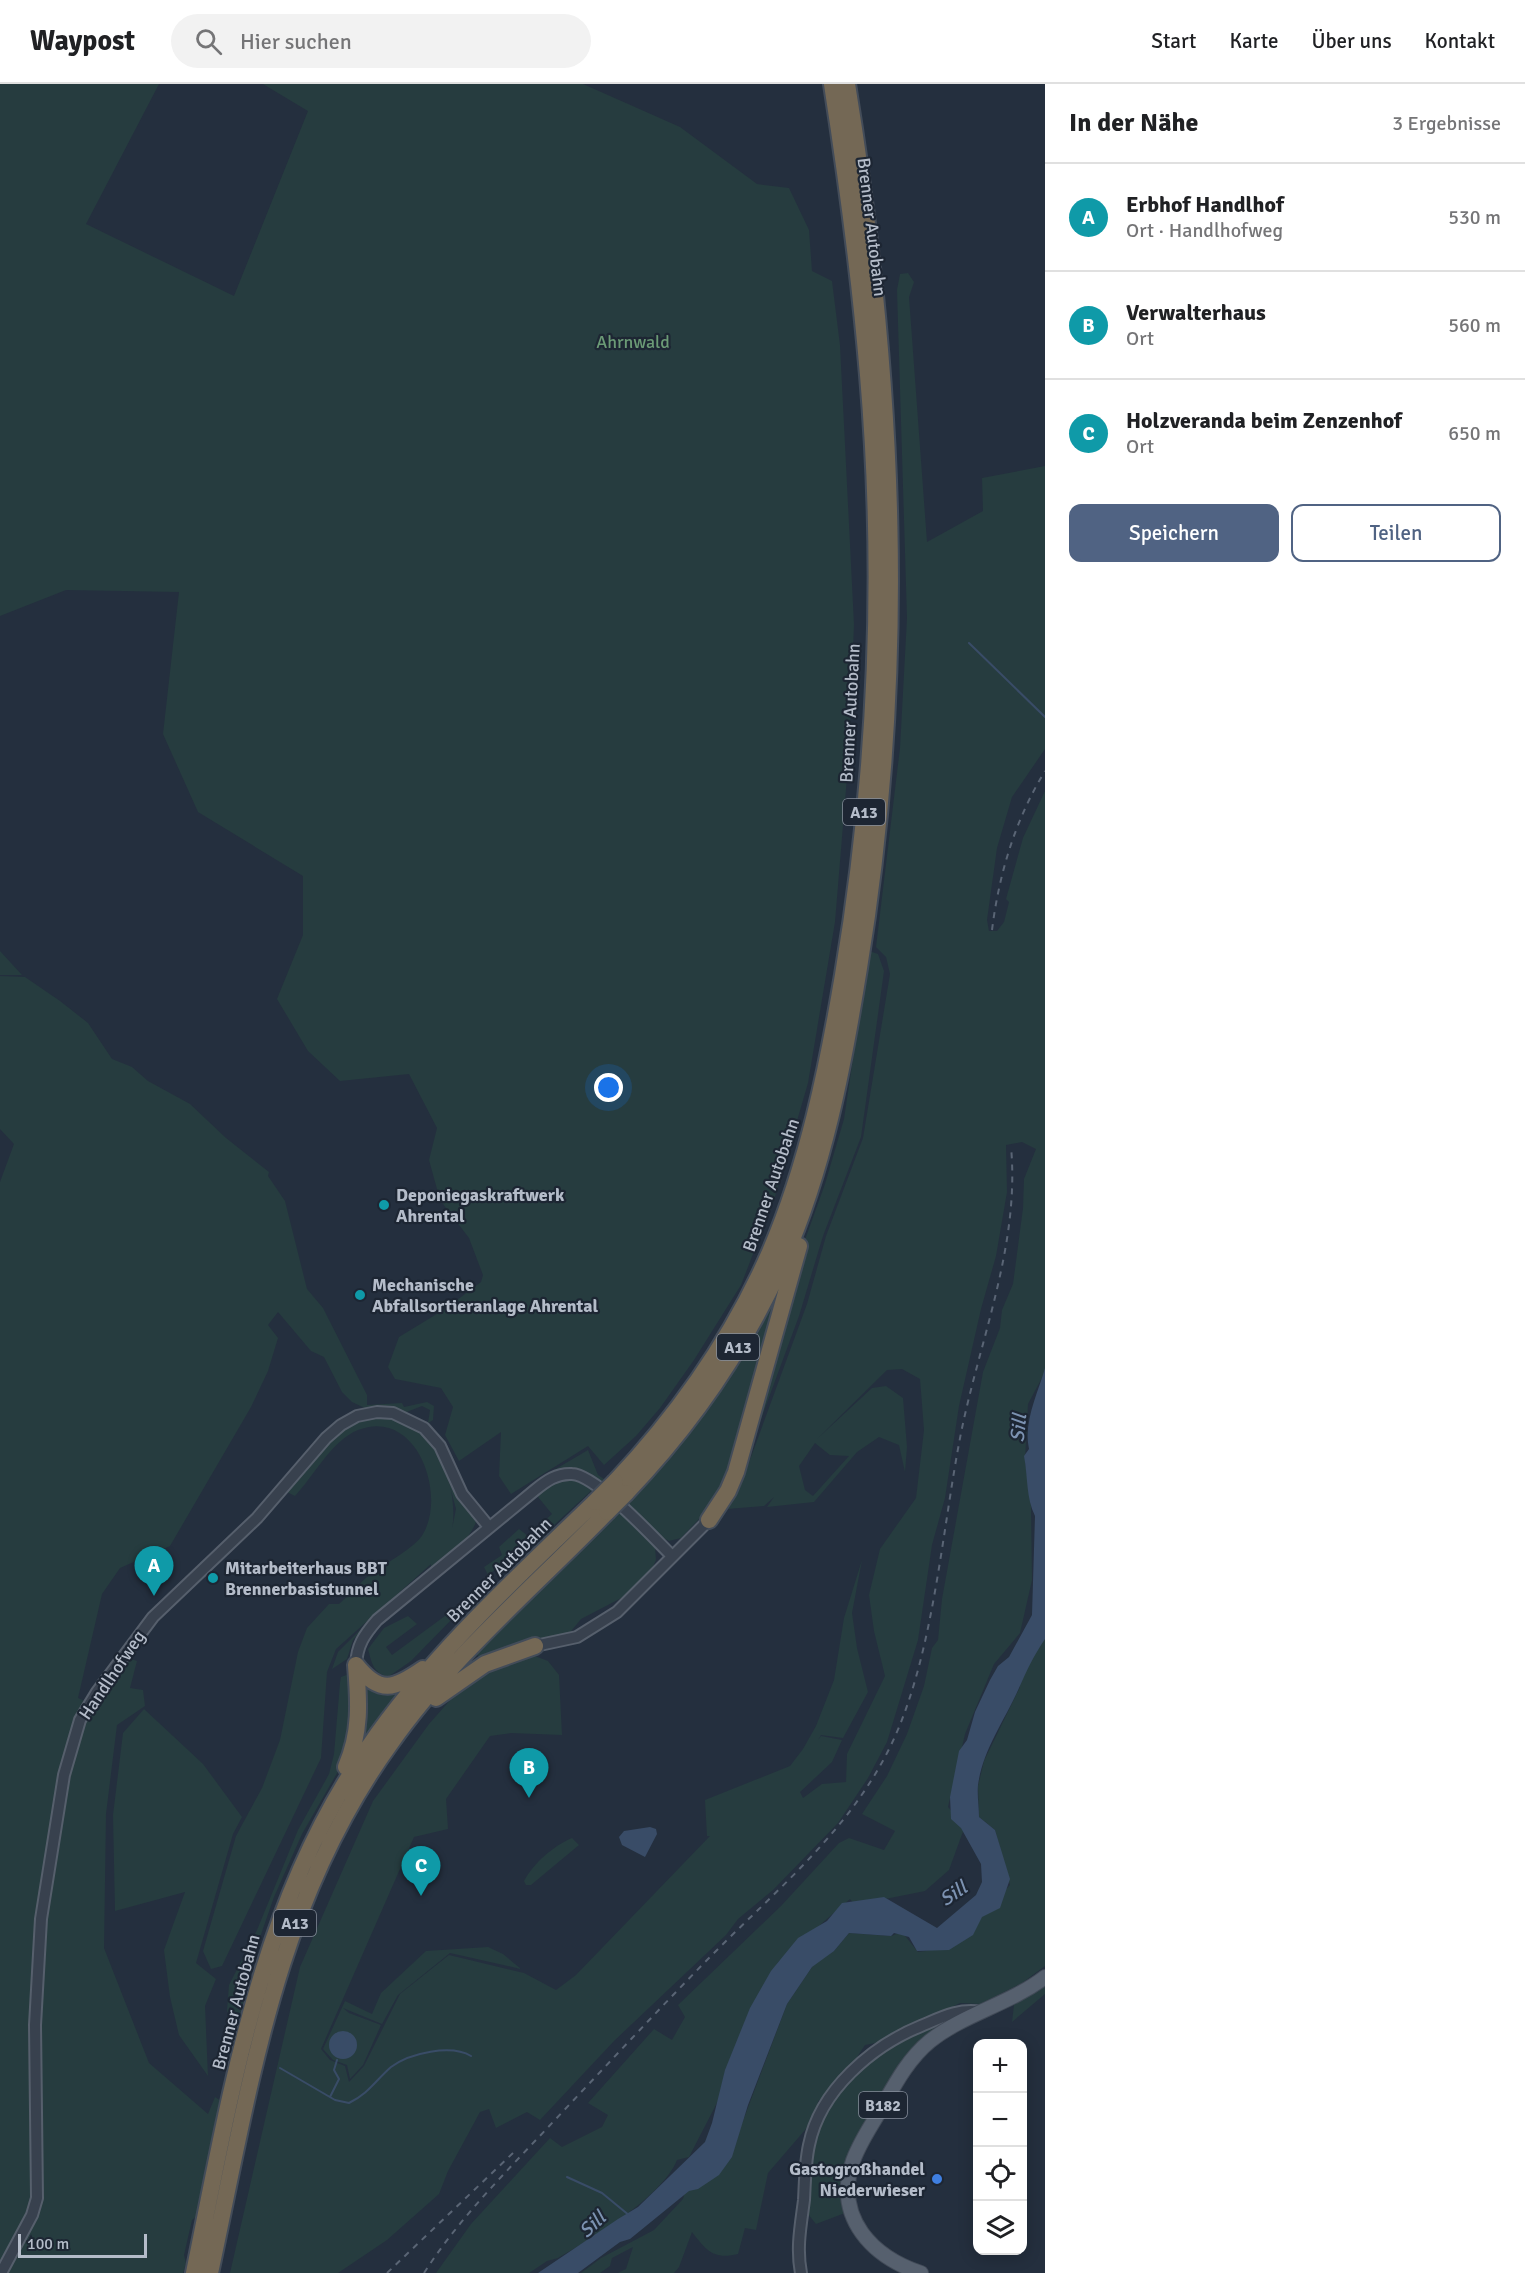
<!DOCTYPE html>
<html lang="de">
<meta charset="utf-8">
<style>
:root{--surface:#fff;--page:#f2f2f2;--text:#202124;--muted:#757577;--line:#e0e0e0;--accent:#506383}
body{margin:0;font-family:Signika,sans-serif;background:var(--page);color:var(--text)}
.controls{position:absolute;right:18px;bottom:18px;display:grid;overflow:hidden;border-radius:12px;box-shadow:0 3px 15px #0003}
.controls button{width:54px;height:54px;display:grid;place-items:center;padding:0;border:0;border-bottom:2px solid var(--line);background:var(--surface);color:var(--text);font:30px sans-serif}
.scale{position:absolute;left:18px;bottom:15px;width:129px;box-sizing:border-box;padding-left:6px;border:3px solid #b4bcc9;border-top:0;font-size:16px;line-height:21px;white-space:nowrap;color:#b4bcc9;-webkit-text-stroke:4px #1d2633;paint-order:stroke}
.you{position:absolute;left:609px;top:1004px;width:21px;height:21px;margin:-15px;border:4px solid #fff;border-radius:50%;background:#1a73e8;box-shadow:0 0 0 9px #1a73e833}
.badge{display:grid;place-items:center;width:39px;height:39px;border-radius:50%;background:var(--accent);color:#fff;font-size:20px;font-weight:700}
.pin{position:absolute;translate:-50% -50px;filter:drop-shadow(0 2px 3px #0008)}
.pin::after{content:'';position:absolute;top:32px;width:21px;height:18px;background:inherit;clip-path:polygon(0 0,100% 0,50% 100%)}
.list{margin:0;padding:0;list-style:none}
h2{display:flex;justify-content:space-between;align-items:center;height:78px;margin:0;padding:0 24px;font-size:26px}
h2 small{font-size:20px;font-weight:400;color:var(--muted)}
.list li{display:grid;grid-template-columns:39px 1fr auto;gap:18px;align-items:center;box-sizing:border-box;height:108px;padding:0 24px;border-top:2px solid var(--line)}
.list b{display:block;font-size:22px;white-space:nowrap}
.list p{margin:0;font-size:20px;white-space:nowrap;color:var(--muted)}
.list em{font-size:20px;font-style:normal;color:var(--muted)}
.actions{display:flex;gap:12px;padding:18px 24px}
.actions a{flex:1;padding:14px 0;border:2px solid var(--accent);border-radius:12px;text-align:center;font-size:21px;color:var(--accent)}
.actions .main{background:var(--accent);color:#fff}
.icon{flex:none;width:33px;height:33px;fill:none;stroke:currentColor;stroke-width:2;stroke-linecap:round;stroke-linejoin:round}
.map{position:relative;flex:none;width:1045px;height:2189px;overflow:hidden}
header{display:flex;align-items:center;gap:36px;box-sizing:border-box;height:84px;padding:0 30px;background:var(--surface);border-bottom:2px solid var(--line)}
header strong{font-size:28px}
nav{display:flex;gap:33px;margin-inline-start:auto;font-size:21px}
.search{width:420px;height:54px;background:var(--page);display:flex;align-items:center;gap:15px;box-sizing:border-box;padding:0 21px;border-radius:33px;color:var(--muted);font-size:22px}
main{display:flex}
aside{flex:1;background:var(--surface)}
.map>svg:first-child{display:block}
.green{fill:#263c3f;fill-rule:evenodd}
.water{fill:#394c67}
.lines{fill:none;stroke-linecap:round;stroke-linejoin:round}
.stream{stroke:#394c67;stroke-width:2}
.minor-casing{stroke:#565f6c;stroke-width:14}
.major-casing{stroke:#414a57;stroke-width:16}
.highway-casing{stroke:#434c59;stroke-width:20}
.minor{stroke:#38414e;stroke-width:10}
.major{stroke:#56606e;stroke-width:14}
.highway{stroke:#746855;stroke-width:16}
.rail{stroke:#5a6575;stroke-width:2;stroke-dasharray:6 6;stroke-linecap:butt}
.highway-bridge-casing{stroke:#434c59;stroke-width:20;stroke-linecap:butt}
.highway-bridge{stroke:#746855;stroke-width:16}
.culture-dot{fill:#0f9aa8;stroke:#1d2633;stroke-width:2}
.shop-dot{fill:#3f7fe0;stroke:#1d2633;stroke-width:2}
.labels{text-anchor:middle;stroke-width:4.5;stroke-linejoin:round;paint-order:stroke}
.shield{fill:#1d2633;stroke:#878f9c;stroke-width:1.5}
.shield-label{font-size:16px;font-weight:bold;fill:#b4bcc9}
.street-label{font-size:18px;fill:#b4bcc9;stroke:#1d2633}
.park-label{font-size:18px;fill:#6b9a76;stroke:#1d2633}
.poi-label{font-size:18px;font-weight:bold;fill:#b4bcc9;stroke:#1d2633;text-anchor:start}
.water-label{font-size:20px;font-style:italic;fill:#7c92b1;stroke:#1d2633}
</style>
<header>
<strong>Waypost</strong>
<div class="search"><svg class="icon" aria-label="search" viewBox="0 0 24 24"><circle cx="10" cy="10" r="6"/><path d="M15 15l6 6"/></svg>Hier suchen</div>
<nav><a>Start</a><a>Karte</a><a>Über uns</a><a>Kontakt</a></nav>
</header>
<main>
<div class="map">
<svg width="1045" height="2189" viewBox="0 0 1045 2189">
<rect width="100%" height="100%" fill="#242f3e"/>
<!-- green -->
<path class="green" d="M0,0h159l-73,140 148,72 74,-185 -45,-27h320l97,43 77,57 32,4 20,42 3,41 20,10 8,64 14,279 -5,129 -14,169 -27,161 -34,117 -33,85 -47,75 -34,48 -24,28 -32,29 -16,-19 -77,48 -12,-18 2,-44 -42,29 -14,-26 8,-28 -12,-19 -46,-9 -7,-12 11,-30 46,-28 36,-27 2,-7 -14,-37 -29,-38 -11,-40 8,-32 -28,-54 -69,7 -32,-30 -31,-52 26,-64v-59l-105,-64 -35,-78 16,-142 -113,-2 -66,26z
M908,189l6,9 -5,15 18,245 56,-31 -1,-33 63,-12v283l-33,48 -15,51 -10,72 2,11h8l7,-9 5,-20 -3,-3 17,-61 22,-47v581l-17,32 -3,56 6,46 1,74 -12,53 -26,31 -29,70 -17,73 17,19 -16,44 -24,21 -70,14 -5,-6 -29,25 -24,29 -18,8 -27,48 -22,50 -10,38 -31,60 -12,3c-15,37 -84,78 -119,98l-11,3 -18,12h-93l35,-49 79,-86 12,9 40,-20 6,-12 -20,-12 66,-74 18,11 13,-23 -7,-12 103,-99 58,-63 10,-5 35,12 11,-19 -33,-17 25,-38 20,-42 17,-48 8,-38 6,-8 4,-41 41,-227 17,-44 2,-18 11,-26 10,-76 1,-29 12,-30 -14,-7 -16,3 1,47 -11,64 -15,53 -22,97 -14,92 -13,47 -14,95 -31,102 -19,36 -30,45 -65,67 -35,29 -12,16 -112,106 -74,79 -13,-8 -31,16 -7,-19 -9,3 -32,59 -9,23 -52,46 -49,33h-108l70,-306 73,-166 56,-77 47,-53 51,-18 21,8 11,14 3,60 -51,-2 -21,3 -44,63 2,30 -34,8 -93,212 9,11 15,6 4,16 15,-16 36,-72 49,-39 75,18 32,17 20,-15 134,-139h-3l-2,-36 85,-34 13,-17 13,-23 18,-46 10,-62 18,-58 -10,53 5,35 11,44 -25,46 -22,-3 -3,5 3,-4 21,4 -10,22 -32,30 3,6 19,-14 24,-2 1,-28 38,-78 -11,-45 -5,-36 11,-46 36,-51 8,-68 -4,-51 -18,-10 -15,1 -70,69 55,-51 14,-2 17,12 4,49 -2,25 -6,-27 -20,-8 -22,15 -43,50 -47,5 7,-10 -10,9 -37,3 17,-33 63,-172 19,-68 37,-98 27,-164 -4,-17 -10,-10 24,-199 7,-130 -10,-328 3,-16zM815,1359l15,12 19,1 -36,40 -8,-6 -6,-24z
M0,867l22,24h-22z
M869,867l9,3 6,17 -23,166 -38,99 -24,80 -66,179 -27,22 -7,2 -18,19 -12,3 -9,-5 -35,-31 177,-257 23,-64 19,-65z
M0,892l25,1 35,24 28,22 24,36 20,8 16,14 42,23 36,34 43,34 -1,4 17,25 22,88 16,19 44,87v10l35,-2 2,4 23,-5 7,4 -1,14 -5,3 2,-13 -8,-4 -18,7 -37,-4 -15,-7 -10,-10 -18,-35 -13,-6 -33,-39 -10,13 10,13 -10,33 -17,36 -81,139 -50,22 -18,26 -24,104 13,6 24,-22 13,-24 9,3 -7,27 13,2 2,16 -28,19 -11,89 -2,134 45,115 59,51 7,-17 6,4 -25,116 -4,3 -8,35 2,8 -3,10h-183v-1091l14,-38 -14,-15z
M369,1333c12,1 25,1 37,6 37,18 54,74 45,111l5,-25 -11,-42 31,55c-8,21 -28,33 -45,47v-5l-95,85 -9,23 -6,86 -99,208 -11,3 -8,-18 33,-115 26,-48 18,-48 18,-88 9,-24 22,-24h10c11,-10 21,-22 33,-31 14,-10 44,-26 51,-39 24,-41 -7,-127 -65,-104 -27,11 -44,46 -63,66l-10,-5c26,-28 47,-60 84,-74z
M588,1366l10,25 6,4 -51,47 -65,49 -4,-8 18,-12 -3,-8 20,-18 9,7 24,-22 -14,-17 5,-9 -6,-8z
M620,1428l35,35 1,13 -5,11 -22,23 -48,25 -13,16 -86,26 -7,-9z
M449,1529l4,5 -42,43 -23,16c-15,-5 -16,-13 -20,-28l16,-21 24,-12 9,8 -31,23 6,8z
M370,1536l-17,20 -6,19 -15,10 6,-17z
M1045,1552v330l-23,17 -42,21 -20,-1 -80,39 -15,3 -31,47 -16,9 -1,15 -49,57 -12,57 -11,-2 -7,26c-25,6 -32,-4 -46,-22l-13,35 -5,6h-56l8,-4 7,-22 -21,11 -2,8 -10,7h-19l20,-15 53,-28 29,-31 5,-17 47,-40 52,-138 25,-37 17,-18 5,2 15,-18 42,3 11,-4 16,20c41,-3 66,-39 92,-67l-15,-55 -16,-13 -1,-31 6,-25 36,-74 -3,-13z
M349,1590l7,31 -12,56 -42,73 -28,63 -16,46 -21,84 -10,-16 2,-26 28,-55 41,-100 31,-56 5,-20 6,-71 1,-6z
M360,1592l46,9 -52,72z
M144,1625l59,55 39,53 -9,17 -37,129 20,16 -11,27 3,70 -29,-41 -9,-38 -6,-47 21,-58 -70,19 -2,-96 10,-82z
M572,1754l7,7 -48,40h-5l-2,-4c10,-18 29,-35 48,-43z
M488,1863l15,7 18,15 -71,-16 -52,42 -16,29 -39,-16 6,5 32,12 -18,40 -13,14 -3,-14 -14,-5 -10,-11 22,-48 27,13 9,-21 45,-42z
M1045,1898v12l-33,28 2,-17z
M962,1929l-29,19 -85,124c-5,20 -7,37 -3,57l-29,11 -12,-15 6,-61 18,-42 36,-45 36,-23z"/>
<!-- water -->
<path class="water" d="M1045,1284v271c-11,16 -18,31 -26,49 -14,32 -36,61 -41,97 -1,10 1,22 1,32l16,13 15,49 -10,29 -18,9 -9,18 -24,15 -32,1 -8,-14 -15,-4 -3,3 -42,-3 -15,18 -22,16 -25,37 -39,101 -16,52 -13,18 -21,14 -9,2 -59,48 -10,3 -42,31h-40l80,-54 20,-12 67,-65 7,-19 13,-53 25,-62 21,-37 27,-33 29,-17 15,-18 42,-6 53,31 39,-33 6,-13 -1,-18 -20,-36 -10,-9 -1,-22 9,-46 8,-11 8,-28 15,-32 8,-14 11,-9 23,-42 3,-99c-9,-18 -7,-39 -11,-60l5,-7c-6,-27 9,-56 16,-81z
M650,1743l6,2 1,5 -12,23 -23,-12 -3,-8 5,-6z
M329 1961a14 14 0 1 1 28 0a14 14 0 1 1-28 0Z"/>
<g class="lines">
<!-- stream -->
<path class="stream" d="M969,559l76,74
M280,1984l55,32 14,3c20,-10 26,-22 42,-36 19,-14 60,-23 80,-11
M330,2013l9,-18 -5,-9 3,-10
M567,2093l35,16 28,23"/>
<defs>
<path id="minor" d="M535,1562l42,-9 40,-25 92,-92
M356,1581c1,-20 8,-30 21,-45l158,-130c11,-9 22,-17 37,-16 24,1 81,63 100,82
M1,2189l31,-58 5,-17 -2,-173 6,-106 23,-144 16,-55 17,-28 56,-75 104,-99 69,-80 15,-13 16,-9 20,-4 16,1 31,15 16,18 22,48 27,33
M801,2189c-5,-25 0,-49 3,-73 1,-18 1,-37 5,-55 11,-55 63,-99 112,-119 21,-9 38,-18 61,-14"/>
<path id="major" d="M921,2189c-48,-16 -86,-54 -69,-109 6,-20 20,-39 30,-57 13,-23 26,-48 48,-66 34,-27 80,-37 115,-64"/>
<path id="highway" d="M615,1398c64,-68 118,-145 155,-230 38,-89 57,-182 73,-277 33,-196 42,-401 25,-600 -8,-97 -21,-194 -36,-291
M626,1409c65,-68 119,-146 157,-232 41,-93 60,-193 76,-293 49,-297 36,-588 -12,-884
M709,1436l19,-29 8,-19 63,-226
M356,1581c24,30 38,24 67,4
M436,1614l49,-34 50,-18
M346,1683c15,-35 13,-65 10,-102
M194,2189c37,-180 66,-371 174,-525 63,-92 147,-169 227,-246
M210,2189c40,-187 65,-370 180,-529 61,-87 143,-156 217,-232"/>
</defs>
<!-- minor casing -->
<use href="#minor" class="minor-casing"/>
<!-- major casing -->
<use href="#major" class="major-casing"/>
<!-- highway casing -->
<use href="#highway" class="highway-casing"/>
<!-- minor -->
<use href="#minor" class="minor"/>
<!-- major -->
<use href="#major" class="major"/>
<!-- highway -->
<use href="#highway" class="highway"/>
<!-- rail -->
<path class="rail" d="M992,846c7,-56 23,-110 53,-159
M387,2189l126,-120
M424,2189c36,-56 84,-103 129,-151 52,-55 103,-110 156,-164 67,-68 141,-127 183,-215 42,-89 50,-214 69,-310 19,-94 59,-189 50,-286"/>
<defs>
<path id="highway-bridge" d="M595,1418l20,-20
M607,1428l19,-19"/>
</defs>
<!-- highway-bridge casing -->
<use href="#highway-bridge" class="highway-bridge-casing"/>
<!-- highway-bridge -->
<use href="#highway-bridge" class="highway-bridge"/>
</g>
<!-- markers -->
<g class="culture-dot">
<circle cx="384" cy="1121" r="6"/>
<circle cx="360" cy="1211" r="6"/>
<circle cx="213" cy="1494" r="6"/>
</g>
<circle class="shop-dot" cx="937" cy="2095" r="6"/>
<g class="labels">
<!-- shield labels -->
<g class="shield">
<rect x="843" y="715" width="42" height="26" rx="4.5"/>
<rect x="717" y="1250" width="42" height="26" rx="4.5"/>
<rect x="274" y="1826" width="42" height="26" rx="4.5"/>
<rect x="859" y="2008" width="48" height="26" rx="4.5"/>
</g>
<g class="shield-label">
<text x="864" y="734">A13</text>
<text x="738" y="1269">A13</text>
<text x="295" y="1845">A13</text>
<text x="883" y="2027">B182</text>
</g>
<!-- street labels -->
<g class="street-label">
<text transform="translate(872 143) rotate(83)" y="6">Brenner Autobahn</text>
<text transform="translate(850 629) rotate(-87)" y="6">Brenner Autobahn</text>
<text transform="translate(771 1101) rotate(-71)" y="6">Brenner Autobahn</text>
<text transform="translate(499 1486) rotate(-45)" y="6">Brenner Autobahn</text>
<text transform="translate(112 1591) rotate(-56)" y="6">Handlhofweg</text>
<text transform="translate(236 1918) rotate(-75)" y="6">Brenner Autobahn</text>
</g>
<!-- park labels -->
<g class="park-label">
<text x="633" y="264">Ahrnwald</text>
</g>
<!-- poi labels -->
<g class="poi-label">
<text x="396" y="1117">Deponiegaskraftwerk<tspan x="396" dy="21">Ahrental</tspan></text>
<text x="372" y="1207">Mechanische<tspan x="372" dy="21">Abfallsortieranlage Ahrental</tspan></text>
<text x="225" y="1490">Mitarbeiterhaus BBT<tspan x="225" dy="21">Brennerbasistunnel</tspan></text>
<text x="925" y="2091" text-anchor="end">Gastogroßhandel<tspan x="925" dy="21">Niederwieser</tspan></text>
</g>
<!-- water labels -->
<g class="water-label">
<text transform="translate(1018 1344) rotate(-84)" y="7">Sill</text>
<text transform="translate(953 1809) rotate(-34)" y="7">Sill</text>
<text transform="translate(592 2140) rotate(-43)" y="7">Sill</text>
</g>
</g>
</svg>
<div class="controls">
<button>+</button>
<button>−</button>
<button><svg class="icon" aria-label="locate" viewBox="0 0 24 24"><circle cx="12" cy="12" r="6"/><path d="M12 2v4M12 18v4M2 12h4M18 12h4"/></svg></button>
<button><svg class="icon" aria-label="layers" viewBox="0 0 24 24"><path d="M12 4l9 5-9 5-9-5zM3 14l9 5 9-5"/></svg></button>
</div>
<div class="scale">100 m</div>
<div class="you"></div>
<div class="pin badge" style="left:154px;top:1512px;background:#0f9aa8">A</div>
<div class="pin badge" style="left:529px;top:1714px;background:#0f9aa8">B</div>
<div class="pin badge" style="left:421px;top:1812px;background:#0f9aa8">C</div>
</div>
<aside>
<h2>In der Nähe<small>3 Ergebnisse</small></h2>
<ul class="list">
<li><span class="badge" style="background:#0f9aa8">A</span><div><b>Erbhof Handlhof</b><p>Ort · Handlhofweg</p></div><em>530 m</em></li>
<li><span class="badge" style="background:#0f9aa8">B</span><div><b>Verwalterhaus</b><p>Ort</p></div><em>560 m</em></li>
<li><span class="badge" style="background:#0f9aa8">C</span><div><b>Holzveranda beim Zenzenhof</b><p>Ort</p></div><em>650 m</em></li>
</ul>
<div class="actions"><a class="main">Speichern</a><a>Teilen</a></div>
</aside>
</main>
